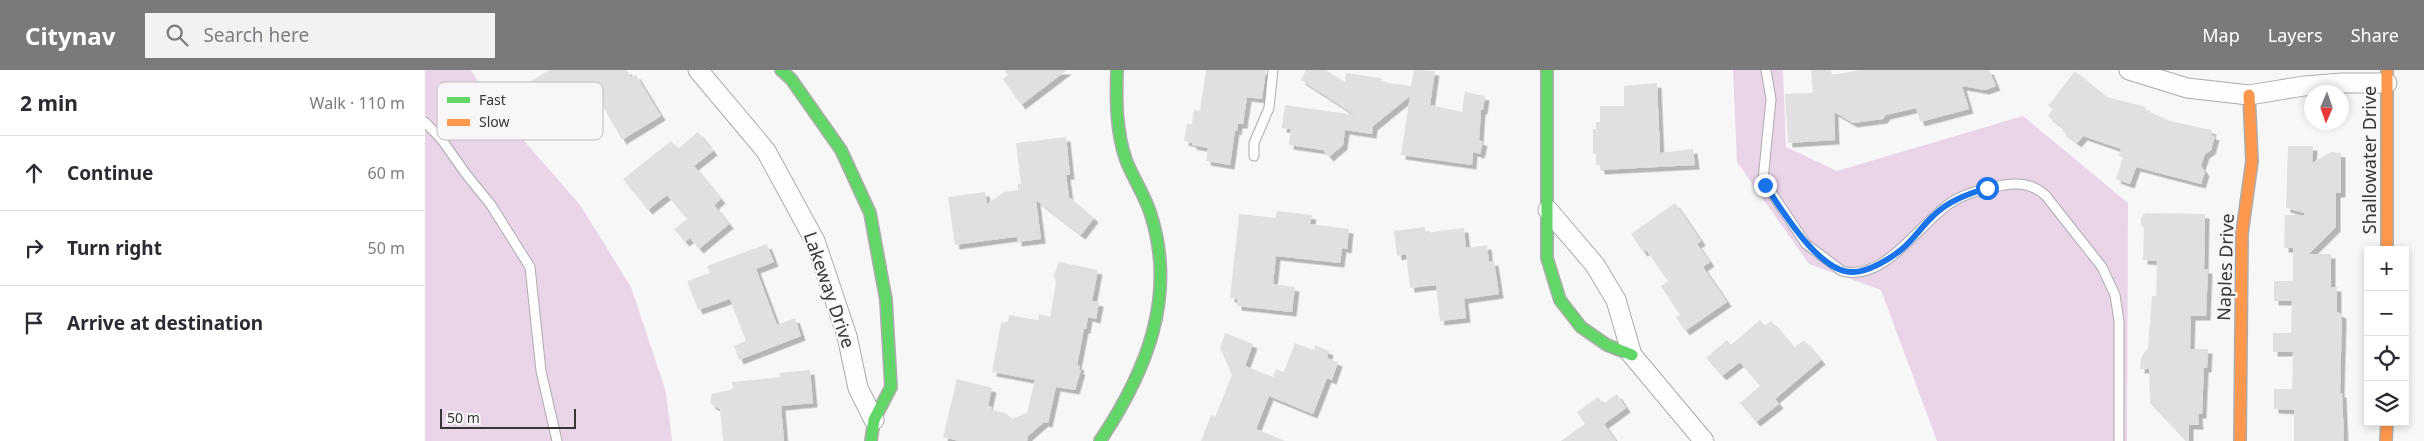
<!DOCTYPE html>
<meta charset="utf-8">
<style>
:root{--surface:#fff;--page:#f2f2f3;--text:#2b2b33;--muted:#7c7c81;--line:#e1e1e2;--accent:#7a7a7a}
body{margin:0;font-family:"Noto Sans",sans-serif;background:var(--page);color:var(--text)}
.controls{position:absolute;right:15px;bottom:15px;display:grid;overflow:hidden;border-radius:0px;box-shadow:0 2px 8px #0003}
.controls button{width:45px;height:45px;display:grid;place-items:center;padding:0;border:0;border-bottom:1px solid var(--line);background:var(--surface);color:var(--text);font:25px sans-serif}
.compass{position:absolute;left:1879px;top:15px;width:45px;height:45px;border-radius:50%;background:var(--surface);box-shadow:0 2px 8px #0003;rotate:182deg}
.scale{position:absolute;left:15px;bottom:12px;width:136px;box-sizing:border-box;padding-left:5px;border:2px solid #373637;border-top:0;font-size:14px;line-height:18px;white-space:nowrap;color:#373637;-webkit-text-stroke:4px #f8f6f8;paint-order:stroke}
.stop{position:absolute;width:15px;height:15px;margin:-11px;border:4px solid #1a73e8;border-radius:50%;background:#fff}
.stop.end{background:#1a73e8;border-color:#fff;box-shadow:0 1px 5px #0008}
.list{margin:0;padding:0;list-style:none}
h2{display:flex;justify-content:space-between;align-items:center;height:65px;margin:0;padding:0 20px;font-size:21px}
h2 small{font-size:16px;font-weight:400;color:var(--muted)}
.list li{display:grid;grid-template-columns:32px 1fr auto;gap:15px;align-items:center;box-sizing:border-box;height:75px;padding:0 20px;border-top:1px solid var(--line)}
.list b{display:block;font-size:19px;white-space:nowrap}
.list em{font-size:16px;font-style:normal;color:var(--muted)}
.icon{flex:none;width:28px;height:28px;fill:none;stroke:currentColor;stroke-width:2;stroke-linecap:round;stroke-linejoin:round}
.map{position:relative;flex:none;width:1999px;height:371px;overflow:hidden}
header{display:flex;align-items:center;gap:30px;box-sizing:border-box;height:70px;padding:0 25px;background:var(--accent);color:#fff}
header strong{font-size:24px}
nav{display:flex;gap:28px;margin-inline-start:auto;font-size:18px}
.search{width:350px;height:45px;background:var(--page);display:flex;align-items:center;gap:12px;box-sizing:border-box;padding:0 18px;border-radius:0px;color:var(--muted);font-size:19px}
main{display:flex}
aside{flex:1;background:var(--surface)}
.map>svg:first-child{display:block}
.green{fill:#ead4e8}
.building{fill:#e0e0e0;filter:url(#shadow)}
.lines{fill:none;stroke-linecap:round;stroke-linejoin:round}
.lane-casing{stroke:#ababab;stroke-width:11}
.street-casing{stroke:#ababab;stroke-width:21}
.fast-casing{stroke:#ababab;stroke-width:14}
.slow-casing{stroke:#ababab;stroke-width:14}
.lane{stroke:#fefefe;stroke-width:9}
.street{stroke:#fefefe;stroke-width:19}
.fast{stroke:#63d668;stroke-width:11}
.slow{stroke:#ff974d;stroke-width:11}
.route{stroke:#1a73e8;stroke-width:6}
.labels{text-anchor:middle;stroke-width:4.5;stroke-linejoin:round;paint-order:stroke}
.street-label{font-size:18px;fill:#373637;stroke:#f8f6f8}
.key{fill:#f8f6f8;stroke:#bebcbe;stroke-width:1}
.key-label{font-size:14px;fill:#373637}
</style>
<header>
<strong>Citynav</strong>
<div class="search"><svg class="icon" aria-label="search" viewBox="0 0 24 24"><circle cx="10" cy="10" r="6"/><path d="M15 15l6 6"/></svg>Search here</div>
<nav><a>Map</a><a>Layers</a><a>Share</a></nav>
</header>
<main>
<aside>
<h2>2 min<small>Walk · 110 m</small></h2>
<ul class="list">
<li><svg class="icon" aria-label="ahead" viewBox="0 0 24 24"><path d="M12 20V5M6 11l6-6 6 6"/></svg><div><b>Continue</b></div><em>60 m</em></li>
<li><svg class="icon" aria-label="right" viewBox="0 0 24 24"><path d="M7 20v-9h11M14 6l5 5-5 5"/></svg><div><b>Turn right</b></div><em>50 m</em></li>
<li><svg class="icon" aria-label="arrive" viewBox="0 0 24 24"><path d="M6 21V4h12l-3 4 3 4H6"/></svg><div><b>Arrive at destination</b></div></li>
</ul>
</aside>
<div class="map">
<svg width="1999" height="371" viewBox="0 0 1999 371">
<defs>
<filter id="shadow"><feDropShadow dx="4.5" dy="4.5" stdDeviation="0" flood-color="#0004"/></filter>
</defs>
<rect width="100%" height="100%" fill="#f7f7f7"/>
<!-- green -->
<path class="green" d="M0,0h46l19,32 90,103 51,82 35,105 6,49h-247z
M1308,0h50l3,77 51,24 186,-55 105,87 -1,238h-190l-56,-151 -72,-26 -72,-102z"/>
<!-- building -->
<path class="building" d="M124,0h78l4,7 5,-2 25,41 -39,24 -23,-41 -6,4 -4,-7 -36,22 -9,-14 -5,3 -6,-10 -7,4 -7,-12z
M579,0h63l-46,35 -18,-26 5,-4z
M781,0h60l-4,29 -15,-2 -4,27h-5l-1,7 -2,-1 -5,35 -24,-4 2,-13 -16,-3v-2l-8,-2 3,-17h5l2,-14 6,1z
M881,0h20l19,12 1,-9 36,5 -1,4 30,4 3,-16 21,1 -5,34 32,7 3,-20 20,4 -2,14h-2l-2,30 4,2 -3,12 -7,-2 -1,13 -71,-10 9,-59 -37,30 -1,8 -27,-4 -2,15 -14,12 -6,-7 -34,-5 2,-16 -9,-1 3,-23 70,10 -54,-35z
M1386,0h20l1,5 29,-5h128l7,16 -11,4 -23,-4 7,23 -49,13 -4,-14 -30,7 -3,4 -30,4 -19,-11 1,28 -47,3 -3,-49 28,-1z
M1650,1l32,26 39,10 -1,3 25,11 42,9 -1,5 4,1 -4,14 -6,4 -4,12 4,6 -4,12 -65,-17 -6,17 -14,-5 7,-22 -4,-1 2,-7 -38,-13 -6,7 -15,-12 2,-2 -16,-13 5,-7 -5,-3z
M1232,13l3,70 33,-4 2,16 -95,5v-4l-4,-1v-11h-3v-25h3v-7h4v-16h24v-20z
M273,62l15,19 -19,15 27,33 -7,6 15,19 -30,25 -9,-11 -5,4 -11,-13 13,-10 -20,-24 -19,15 -25,-31 48,-38 7,8z
M641,67l4,38h-4l3,22 25,21 -13,17 -45,-35 5,39 -24,3v-5l-11,1 -51,7 -7,-48 37,-5 2,12 17,-12 14,-2v-6h3l-5,-41z
M1863,76h25l-1,17 19,-11 10,1v40h-5v34l-27,27h22v33h6v25l5,2 -2,79h2l2,48h-50v-31l-20,-1v-20h18l1,-37h-20v-19h18l1,-32h-18v-20h19v-33h-9l1,-33h19v-2l-18,-5z
M1250,133l26,38 -4,3 13,18 -7,5 24,35 -42,29 -9,-14 4,-2 -19,-29 7,-5 -22,-31 -3,2 -12,-18z
M852,141l35,4 -2,9 39,5 -2,20 -5,-1 -2,15 -64,-7 -3,28 22,3 -3,25 -55,-6v-7l-7,-1 9,-84 37,4z
M1720,143l60,1 -1,55h4l-2,47h-15l-1,33h18l-1,19h-3l-2,46h-4l1,11h-10v16h-3l-36,-38 -1,-34h-9l1,-11 7,-11 4,-51h4l1,-35 -14,-1 1,-32 -3,-3v-7z
M1000,157v6l39,-5 2,20 21,-3 2,17 5,-1 5,33 -35,5 2,19 -26,3 -4,-36 -26,3 -4,-34 -9,2 -3,-25z
M342,174l7,18 -18,7 21,56 18,-7 6,18 -62,24 -5,-14 12,-5 -16,-42 -32,11 -11,-29 23,-8 -3,-7z
M634,192l39,8 -6,31 7,1 -3,17 -8,-2 -2,12h-2l-7,36 3,1 -1,4h2l-6,20 -19,-3 -8,36 -4,-1 -16,14 -1,5h-68l-16,-4 14,-58 35,9 -4,18 4,1 -1,3 15,3 6,6 15,-6 8,-33 -43,-8 9,-49 7,-1 1,-7 29,5 1,-6 11,3 6,-35 -2,-7z
M1335,250l5,6 6,-5 23,27 10,-8 17,20 -46,39 4,5 -23,18 -16,-19 20,-17 -20,-24 -18,14 -16,-18 21,-18 4,5z
M800,263l28,11 -8,22 28,11 3,-8 8,3 11,-29 19,7 1,-5 14,6 -2,7 11,4 -6,18 -5,-2 -14,36 -44,-18 -13,33 29,12h-84l10,-26 4,2 17,-42 -12,-27z
M385,300l3,33 -32,3 3,35h-61l-3,-32 -8,-4 -2,-3 2,-8 21,-5 -1,-7 48,-5v-4z
M1192,324l9,14 -22,16 12,17h-55l24,-17 -8,-12 21,-15 5,7z"/>
<g class="lines">
<defs>
<path id="lane" d="M1341,0l5,29 -8,81 43,64 36,27c42,12 78,-48 107,-67 14,-10 33,-15 50,-18 17,-4 34,-3 47,10l56,71 13,28 4,26v120
M0,52l17,18 24,34 25,31 39,62 11,104 16,70
M829,86v-13l15,-35 4,-38"/>
<path id="street" d="M273,0l68,81 49,90 32,95 11,52 16,32
M1704,0l58,18 62,7 55,-9 38,-3h45
M1123,140l47,55 21,35 16,55 72,86"/>
<path id="fast" d="M356,0l10,9 50,71 29,63 16,87 5,87 -17,33 -3,21
M1122,0v188l13,42 21,27 26,18 25,10
M675,371c46,-69 78,-145 50,-229 -6,-18 -17,-34 -24,-52 -10,-29 -10,-60 -9,-90"/>
<path id="slow" d="M1962,0v180
M1815,371l2,-208 10,-72 -3,-66
M1961,371l1,-19"/>
</defs>
<!-- lane casing -->
<use href="#lane" class="lane-casing"/>
<!-- street casing -->
<use href="#street" class="street-casing"/>
<!-- fast casing -->
<use href="#fast" class="fast-casing"/>
<!-- slow casing -->
<use href="#slow" class="slow-casing"/>
<!-- lane -->
<use href="#lane" class="lane"/>
<!-- street -->
<use href="#street" class="street"/>
<!-- fast -->
<use href="#fast" class="fast"/>
<!-- slow -->
<use href="#slow" class="slow"/>
</g>
<g class="lines">
<!-- route -->
<path class="route" d="M1340,115c17,25 53,86 86,87 16,1 39,-13 51,-23 12,-10 20,-23 31,-33 15,-15 35,-22 54,-28"/>
</g>
<g class="labels">
<!-- street labels -->
<g class="street-label">
<text transform="translate(1945 90) rotate(-90)" y="6">Shallowater Drive</text>
<text transform="translate(1801 197) rotate(-88)" y="6">Naples Drive</text>
<text transform="translate(404 220) rotate(71)" y="6">Lakeway Drive</text>
</g>
</g>
<!-- legend -->
<rect x="12" y="12" width="166" height="58" rx="8" class="key"/>
<rect x="22" y="27" width="23" height="6" fill="#63d668"/>
<rect x="22" y="49" width="23" height="7" fill="#ff974d"/>
<g class="key-label">
<text x="54" y="35">Fast</text>
<text x="54" y="57">Slow</text>
</g>
</svg>
<div class="controls">
<button>+</button>
<button>−</button>
<button><svg class="icon" aria-label="locate" viewBox="0 0 24 24"><circle cx="12" cy="12" r="6"/><path d="M12 2v4M12 18v4M2 12h4M18 12h4"/></svg></button>
<button><svg class="icon" aria-label="layers" viewBox="0 0 24 24"><path d="M12 4l9 5-9 5-9-5zM3 14l9 5 9-5"/></svg></button>
</div>
<svg class="compass" viewBox="-18 -18 36 36"><path d="M0-13l5 13h-10z" fill="#e53935"/><path d="M0 13l5-13h-10z" fill="#7c7c81"/></svg>
<div class="scale">50 m</div>
<div class="stop" style="left:1562px;top:118px"></div>
<div class="stop end" style="left:1340px;top:115px"></div>
</div>
</main>
